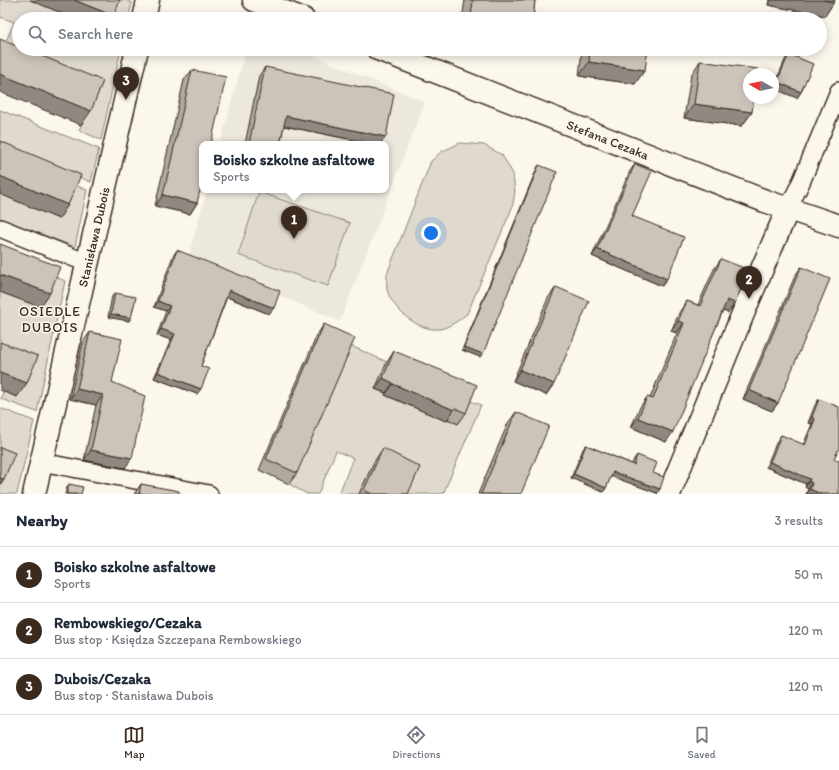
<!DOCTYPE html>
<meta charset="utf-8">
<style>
:root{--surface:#fff;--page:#f2f2f3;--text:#1f2937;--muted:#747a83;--line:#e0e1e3;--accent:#3b2a1e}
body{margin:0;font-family:Itim,sans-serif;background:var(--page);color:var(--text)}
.compass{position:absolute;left:743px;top:68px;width:36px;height:36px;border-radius:50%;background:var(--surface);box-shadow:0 2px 10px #0003;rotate:279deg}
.you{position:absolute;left:431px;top:233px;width:14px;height:14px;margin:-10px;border:3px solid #fff;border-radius:50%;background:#1a73e8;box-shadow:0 0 0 6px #1a73e833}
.badge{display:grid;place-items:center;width:26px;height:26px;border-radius:50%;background:var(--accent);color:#fff;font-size:13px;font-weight:700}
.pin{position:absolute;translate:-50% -33px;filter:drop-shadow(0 1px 2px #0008)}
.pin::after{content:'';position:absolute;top:21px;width:14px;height:12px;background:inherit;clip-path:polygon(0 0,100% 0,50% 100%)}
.popup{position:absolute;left:199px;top:141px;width:190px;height:52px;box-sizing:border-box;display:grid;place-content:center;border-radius:8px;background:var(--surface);filter:drop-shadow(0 1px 3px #0005);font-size:13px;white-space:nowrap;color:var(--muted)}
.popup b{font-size:15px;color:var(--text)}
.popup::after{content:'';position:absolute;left:50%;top:100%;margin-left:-8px;border:8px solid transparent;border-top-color:var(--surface)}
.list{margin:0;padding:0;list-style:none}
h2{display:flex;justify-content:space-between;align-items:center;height:52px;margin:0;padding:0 16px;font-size:17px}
h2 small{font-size:13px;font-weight:400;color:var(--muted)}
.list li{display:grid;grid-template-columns:26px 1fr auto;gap:12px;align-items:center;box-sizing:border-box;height:56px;padding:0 16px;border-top:1px solid var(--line)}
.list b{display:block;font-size:15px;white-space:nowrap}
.list p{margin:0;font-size:13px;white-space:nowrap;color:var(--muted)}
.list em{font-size:13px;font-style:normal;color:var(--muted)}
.icon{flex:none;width:22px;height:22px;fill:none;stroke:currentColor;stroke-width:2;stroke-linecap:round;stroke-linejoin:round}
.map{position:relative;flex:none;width:839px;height:494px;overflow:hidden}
.search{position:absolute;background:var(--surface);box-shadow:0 2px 10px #0003;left:12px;right:12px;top:12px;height:44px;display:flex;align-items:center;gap:10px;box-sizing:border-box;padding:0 14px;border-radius:22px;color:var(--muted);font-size:15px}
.sheet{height:220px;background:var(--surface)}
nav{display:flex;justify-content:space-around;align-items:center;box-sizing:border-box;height:56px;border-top:1px solid var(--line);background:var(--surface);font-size:11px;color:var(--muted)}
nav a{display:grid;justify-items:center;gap:2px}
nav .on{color:var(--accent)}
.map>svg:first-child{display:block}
.built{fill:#ede8dd}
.green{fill:#dfd9ce;stroke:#8d8276}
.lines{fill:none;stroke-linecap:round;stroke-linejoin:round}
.street-casing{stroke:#3b2a1e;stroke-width:20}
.secondary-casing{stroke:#3b2a1e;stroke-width:25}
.street{stroke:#fbf7ec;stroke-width:17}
.secondary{stroke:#fbf7ec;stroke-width:22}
.wall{fill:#afa99f;stroke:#3b2a1e}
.shaded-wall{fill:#8f8982;stroke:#3b2a1e}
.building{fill:#ccc4b9;stroke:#3b2a1e}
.labels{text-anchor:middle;stroke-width:3;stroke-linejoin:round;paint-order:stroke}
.street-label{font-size:13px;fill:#3b2a1e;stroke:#fbf7ec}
.neighbourhood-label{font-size:14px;letter-spacing:1px;fill:#3b2a1e;stroke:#fbf7ec}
</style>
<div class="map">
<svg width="839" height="494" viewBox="0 0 839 494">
<rect width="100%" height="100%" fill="#fbf7ec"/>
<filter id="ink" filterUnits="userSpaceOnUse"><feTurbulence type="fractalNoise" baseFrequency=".025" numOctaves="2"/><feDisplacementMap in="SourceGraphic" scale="8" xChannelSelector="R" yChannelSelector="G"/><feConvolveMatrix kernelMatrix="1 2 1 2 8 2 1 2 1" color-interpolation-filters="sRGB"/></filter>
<g filter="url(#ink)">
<!-- built -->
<path class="built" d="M246,49h51l128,53 -85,219 -152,-63 19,-68h179v-46h-166z"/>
<!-- green -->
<path class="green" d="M0,0h30l46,19h-57v30h102l-20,91 -22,-10 14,-35 -93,-39 14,-34 -14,-5z
M116,0h10l6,3 -4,16h-19z
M0,110l99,39 -8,33 -91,-38z
M460,143l24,2 18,10 11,19 2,18 -3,16 -45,106c-8,6 -17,13 -27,15 -22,2 -44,-17 -52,-36 -2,-5 -1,-13 -1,-19l44,-113 10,-9z
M72,184l15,6 -12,57 -75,-29v-24l58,25z
M259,192l91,31 -22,63 -90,-31z
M40,270l25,11 -28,131 -36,-13 2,-7 14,5 -17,-38v-67l40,15z
M349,345l38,17 -11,27 82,35 10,-24 13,5 -38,89h-39l-30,-32 -15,32h-20l14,-36 -17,-7 -18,43h-11l-18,-10z
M0,408l34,13 -17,73h-17z"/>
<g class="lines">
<defs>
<path id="street" d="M788,209l14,-29 37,-89
M0,228l77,31 10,3
M41,462l168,32"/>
<g id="secondary">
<path d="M254,0l49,19"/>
<path d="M144,19l4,-19"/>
<path id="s1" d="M378,49l387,152 74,25"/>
<path id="s2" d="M34,494l103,-445"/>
<path d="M669,494l80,-195 39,-90"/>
</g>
</defs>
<!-- street casing -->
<use href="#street" class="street-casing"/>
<!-- secondary casing -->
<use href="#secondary" class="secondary-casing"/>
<!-- street -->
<use href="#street" class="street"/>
<!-- secondary -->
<use href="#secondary" class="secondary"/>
</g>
<!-- wall -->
<path class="wall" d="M465,0h70l-2,19h-71z
M769,0h66l-10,16 -57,-11z
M582,49h66l-13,35 -56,-8z
M789,54l12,38 -4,6 -24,-10 12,-28z
M700,61l52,51 -10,14 -58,-8 7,-43z
M265,67l108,77 -89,-18 -4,18h-35l14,-68z
M192,70l5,133 -7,11 -35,-8 29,-126z
M635,164l-3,52 30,70 -70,-30 38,-85z
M539,165l-56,189 -3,3 -18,-7 75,-182z
M177,250l92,64 -42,-17 -26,69 -4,28 -43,-16 17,-38 -14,-5 9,-24 -12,-4 19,-51z
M721,259l7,54 -5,-2 -57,131 -35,-15 9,-20 7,-10 3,1 27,-65 -6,-2 9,-20 7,-10 11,4 16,-36z
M801,267l-23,136 -6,8 -29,-12 52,-123z
M556,287l-10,108 -33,-14 35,-83z
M115,293l16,25 -2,3 -21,-4 4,-21z
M324,324l-27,149 -8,11 -30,-14 58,-135z
M90,332l22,50 13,86 -41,-8 12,-55 -26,-6 13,-57z
M394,351l72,62 -8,11 -10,-5 -2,2 -61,-26 1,-2 -11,-4 12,-27z
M819,399l15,60 5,35h-33l2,-5 -3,-2 1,-3 -40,-17 11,-26 4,-6 22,10 9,-21 -4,-1 7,-18z
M516,412l5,82h-43l30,-71z
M586,445l46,19 2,-5 3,-4 16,18 7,16 -3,4 -46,-17 -5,12 -3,4 -32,-14 12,-29z
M383,448l25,46h-49l15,-32z
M69,484l12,10h-16l2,-7z
M141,484l38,10h-45z"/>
<!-- shaded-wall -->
<path class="shaded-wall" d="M30,0h44l40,16 -2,3h-36z
M771,0h53l10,2 -9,14 -57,-11z
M471,17l19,2h-21z
M589,62l56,8 -10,14 -56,-8z
M0,74l91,37 -10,14 -81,-33z
M777,82l24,10 -4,6 -24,-10z
M694,104l58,8 -10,14 -58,-8z
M286,116l100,21 -6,7h-7l-93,-19z
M0,176l68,29 -9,14 -59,-25z
M163,195l34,8 -7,11 -35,-8z
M597,249l70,30 -5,7 -70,-30z
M0,275l50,18 -10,14 -40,-15z
M229,290l45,18 -5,6 -44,-18z
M727,300l8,3 -7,10 -7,-3z
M158,301l12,5 -4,5 -12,-4z
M111,314l20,4 -2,3 -21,-4z
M678,321l6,2 -7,10 -6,-2z
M161,329l14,5 -4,6 -14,-5z
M464,347l19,7 -3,3 -18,-7z
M520,370l34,14 -8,11 -33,-14z
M158,372l43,17 -4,5 -43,-16z
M0,373l27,10 -10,14 -17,-7z
M383,378l10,5 -7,10 -11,-4z
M393,384l61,26 -8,11 -61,-26z
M77,389l26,6 -7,10 -26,-6z
M749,390l29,13 -6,8 -29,-12z
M812,417l3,2 -3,5 -4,-1z
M638,418l35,14 -7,10 -35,-15z
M91,450l41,8 -7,10 -41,-8z
M770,462l40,17 -4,5 -40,-17z
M613,472l47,17 -3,4 -47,-17z
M574,474l32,14 -3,4 -32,-14z
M0,478l4,1 -4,6z
M809,482l3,1 -4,6 -3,-2z
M810,489l11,5h-15z"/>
<!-- building -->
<path class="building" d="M74,0h46l-6,16z
M473,0h62l-2,19h-43l-19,-2z
M824,0h11l-1,2z
M0,39l19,8v2h6l78,32 -12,30 -91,-37z
M590,49h58l-3,21 -56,-8z
M789,54l24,10 -12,28 -24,-10z
M700,61l58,8v5h-9v24h5l-2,14 -58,-8z
M265,67l129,27 -8,43 -100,-21 -6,28h-31z
M192,70l34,7 -15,67h-9v38l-5,21 -34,-8z
M0,141l81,34 -13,30 -68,-29z
M635,164l17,7 -20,45 52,21 -17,42 -70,-30z
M539,165l18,7 -74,182 -19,-7z
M0,244l60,23 -10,26 -50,-18z
M177,250l103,41 -6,17 -45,-18 -28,76 8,3 -8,20 -43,-17 17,-38 -14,-5 9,-23 -12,-5z
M721,259l28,11 -14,33 -8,-3 -54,132 -35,-14 9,-21 6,2 31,-76 -6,-2 9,-20 13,5z
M801,267l29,12 -52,124 -29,-13z
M556,287l33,14 -35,83 -34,-14z
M115,293l21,4 -5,21 -20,-4z
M324,324l31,14 -58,135 -31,-14z
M90,332l32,7 -10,43 33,14 -13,62 -41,-8 12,-55 -26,-6z
M0,342l38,14 -11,27 -27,-10z
M394,351l83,34 -11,28 -11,-5 -1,2 -61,-26v-1l-10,-5z
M819,399l20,8v41l-5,11 5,2v33h-18l-11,-5 2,-6 -3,-1 1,-3 -40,-17 11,-27 24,10 10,-26 -3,-2z
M516,412l33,14 -28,68h-40z
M586,445l48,20 3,-10 20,8 -4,10 11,4 -4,12 -47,-17 -7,16 -32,-14z
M0,447l15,6 -11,26 -4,-1z
M383,448l37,19 -12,27h-36l-8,-4z
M69,484l14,3 -2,7h-14z
M141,484l38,7v3h-40z"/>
</g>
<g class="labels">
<!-- street labels -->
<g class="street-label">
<text dy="5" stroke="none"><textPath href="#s1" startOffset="247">Stefana Cezaka</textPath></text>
<text dy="5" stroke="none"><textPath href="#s2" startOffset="264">Stanisława Dubois</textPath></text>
</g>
<!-- neighbourhood labels -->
<g class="neighbourhood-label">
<text x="50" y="316">OSIEDLE<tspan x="50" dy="16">DUBOIS</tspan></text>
</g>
</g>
</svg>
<svg class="compass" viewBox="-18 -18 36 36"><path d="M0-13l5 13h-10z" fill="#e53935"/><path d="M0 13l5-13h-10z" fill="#747a83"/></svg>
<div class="you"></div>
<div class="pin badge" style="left:294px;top:239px">1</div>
<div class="popup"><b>Boisko szkolne asfaltowe</b>Sports</div>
<div class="pin badge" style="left:749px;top:299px">2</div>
<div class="pin badge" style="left:126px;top:100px">3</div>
<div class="search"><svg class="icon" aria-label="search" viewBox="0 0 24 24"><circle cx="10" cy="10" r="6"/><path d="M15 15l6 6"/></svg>Search here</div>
</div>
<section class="sheet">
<h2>Nearby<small>3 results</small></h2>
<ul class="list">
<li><span class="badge">1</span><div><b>Boisko szkolne asfaltowe</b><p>Sports</p></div><em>50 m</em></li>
<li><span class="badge">2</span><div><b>Rembowskiego/Cezaka</b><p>Bus stop · Księdza Szczepana Rembowskiego</p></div><em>120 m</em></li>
<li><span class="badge">3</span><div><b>Dubois/Cezaka</b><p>Bus stop · Stanisława Dubois</p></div><em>120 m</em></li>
</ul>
</section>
<nav>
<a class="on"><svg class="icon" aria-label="map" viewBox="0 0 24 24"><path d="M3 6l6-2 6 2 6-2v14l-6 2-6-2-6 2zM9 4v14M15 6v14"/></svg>Map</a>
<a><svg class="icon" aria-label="directions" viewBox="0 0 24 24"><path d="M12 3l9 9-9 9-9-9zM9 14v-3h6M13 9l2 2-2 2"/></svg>Directions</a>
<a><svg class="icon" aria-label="saved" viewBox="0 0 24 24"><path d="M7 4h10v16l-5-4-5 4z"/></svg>Saved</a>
</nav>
